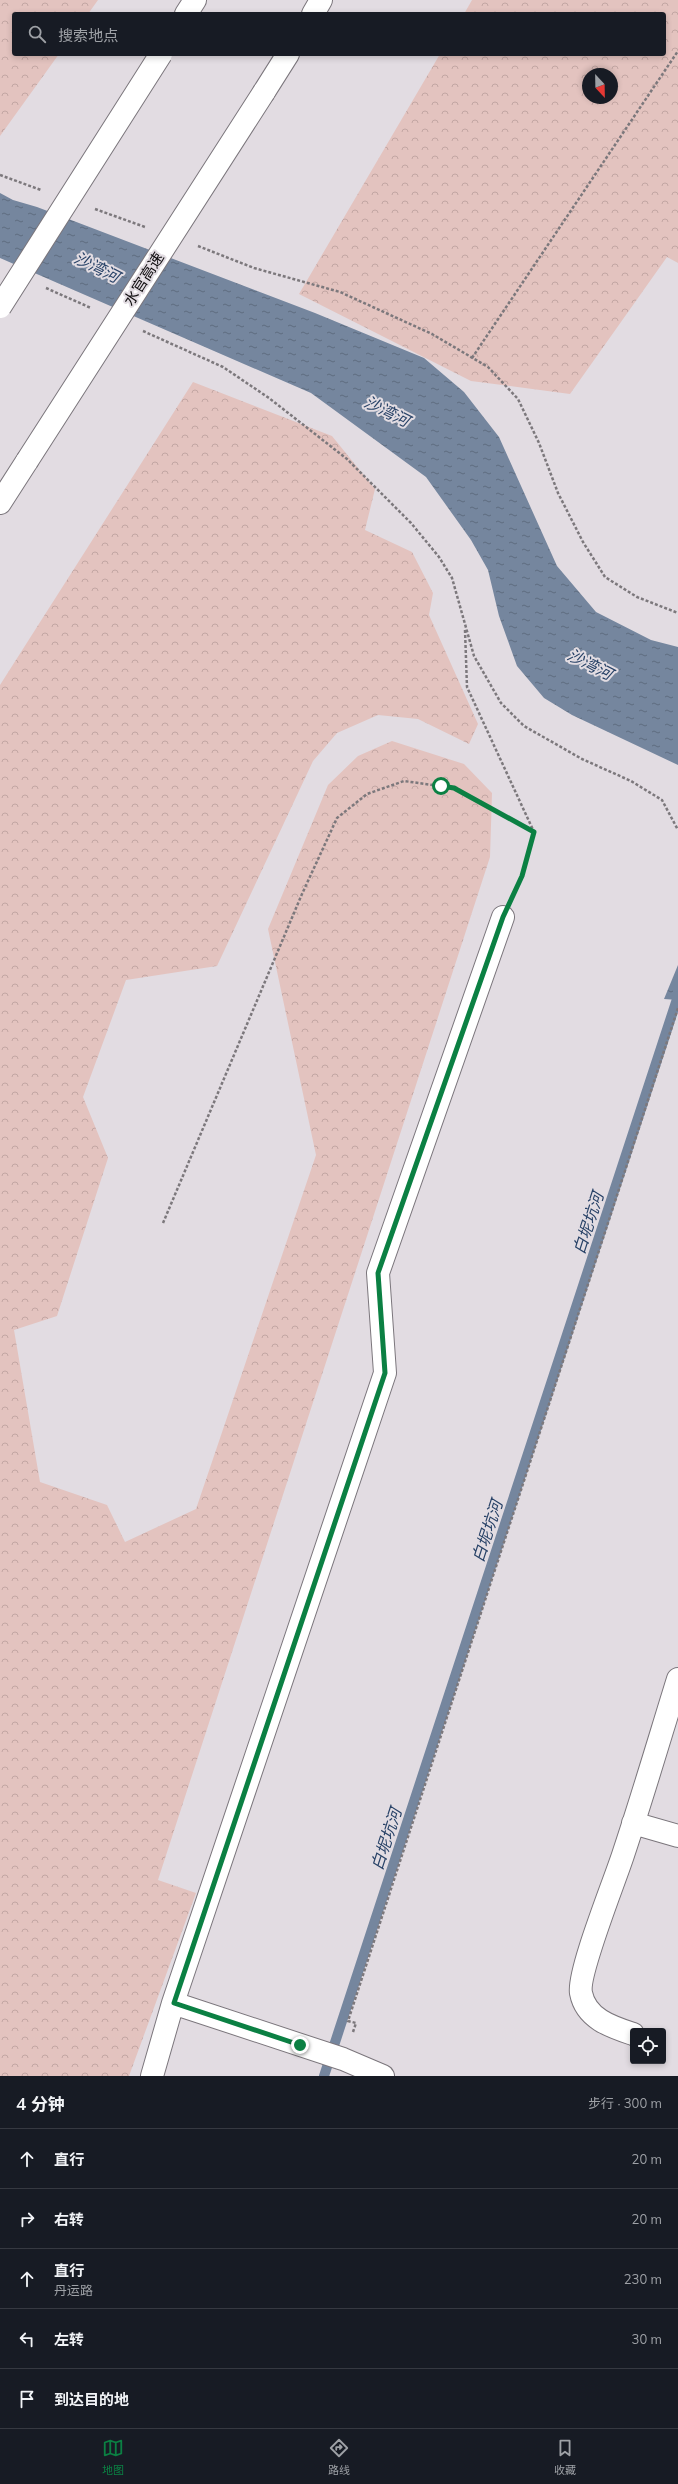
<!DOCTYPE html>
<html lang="zh">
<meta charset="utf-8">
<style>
:root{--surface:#171b24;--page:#242831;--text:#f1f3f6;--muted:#9ea1a6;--line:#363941;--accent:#0b8043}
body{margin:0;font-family:Mulish,"Noto Sans SC",sans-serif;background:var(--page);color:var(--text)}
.controls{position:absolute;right:12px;bottom:12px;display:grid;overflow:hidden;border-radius:4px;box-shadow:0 2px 6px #0003}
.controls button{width:36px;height:36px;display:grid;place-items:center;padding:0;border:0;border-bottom:1px solid var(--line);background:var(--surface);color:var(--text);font:20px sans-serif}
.compass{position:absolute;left:582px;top:68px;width:36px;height:36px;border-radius:50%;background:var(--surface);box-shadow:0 2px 6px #0003;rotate:158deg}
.stop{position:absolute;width:12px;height:12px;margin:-9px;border:3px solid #0b8043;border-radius:50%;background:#fff}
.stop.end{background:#0b8043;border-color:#fff;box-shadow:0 1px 4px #0008}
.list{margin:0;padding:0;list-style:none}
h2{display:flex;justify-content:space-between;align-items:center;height:52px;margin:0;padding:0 16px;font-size:17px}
h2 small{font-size:13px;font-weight:400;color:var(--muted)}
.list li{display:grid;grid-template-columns:26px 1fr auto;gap:12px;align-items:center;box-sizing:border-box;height:60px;padding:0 16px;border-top:1px solid var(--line)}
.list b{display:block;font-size:15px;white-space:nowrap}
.list p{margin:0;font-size:13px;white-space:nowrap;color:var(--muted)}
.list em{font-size:13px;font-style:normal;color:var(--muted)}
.icon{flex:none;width:22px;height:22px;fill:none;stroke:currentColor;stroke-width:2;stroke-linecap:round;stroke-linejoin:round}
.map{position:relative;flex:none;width:678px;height:2076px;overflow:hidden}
.search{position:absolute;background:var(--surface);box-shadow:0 2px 6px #0003;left:12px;right:12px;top:12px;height:44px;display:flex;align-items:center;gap:10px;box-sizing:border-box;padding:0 14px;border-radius:4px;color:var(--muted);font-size:15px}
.sheet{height:352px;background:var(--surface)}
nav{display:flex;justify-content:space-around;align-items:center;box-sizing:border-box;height:56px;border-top:1px solid var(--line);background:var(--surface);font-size:11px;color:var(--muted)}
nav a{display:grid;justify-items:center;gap:2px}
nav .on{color:var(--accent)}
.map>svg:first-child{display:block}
.forest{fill:url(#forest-crowns);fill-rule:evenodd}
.water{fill:url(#water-ripples)}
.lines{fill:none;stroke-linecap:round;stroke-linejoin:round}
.stream{stroke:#75869e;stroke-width:10}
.minor-casing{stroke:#7b767c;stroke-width:24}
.highway-casing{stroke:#7b767c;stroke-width:24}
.path{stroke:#7c787c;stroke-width:2.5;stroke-dasharray:3 2;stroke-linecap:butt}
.minor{stroke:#fff;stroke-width:22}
.highway{stroke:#fff;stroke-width:22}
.highway-bridge-casing{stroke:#7b767c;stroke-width:24;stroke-linecap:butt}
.highway-bridge{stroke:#fff;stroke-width:22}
.route{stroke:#0b8043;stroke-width:5}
.labels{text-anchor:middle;stroke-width:4;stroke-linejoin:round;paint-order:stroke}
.street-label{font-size:15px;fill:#0f0d0f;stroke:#e2dce2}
.water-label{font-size:16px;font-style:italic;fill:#284267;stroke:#e2dce2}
</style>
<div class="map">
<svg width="678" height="2076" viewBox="0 0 678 2076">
<defs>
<pattern id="forest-crowns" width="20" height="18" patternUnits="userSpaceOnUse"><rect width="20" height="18" fill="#e3c3bf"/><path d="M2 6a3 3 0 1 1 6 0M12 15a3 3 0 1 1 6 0" fill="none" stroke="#c2a6a3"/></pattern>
<pattern id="water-ripples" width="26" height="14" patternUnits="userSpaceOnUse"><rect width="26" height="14" fill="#75869e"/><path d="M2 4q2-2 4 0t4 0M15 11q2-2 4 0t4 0" fill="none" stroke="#5e6c7f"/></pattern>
</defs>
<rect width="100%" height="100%" fill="#e2dce2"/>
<!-- forest -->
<path class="forest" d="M0,0h98l-10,14h-74v40h45l-59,82z
M472,0h206v263l-11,-6 -97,137 -99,-13 -172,-87 141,-240h224v-40h-200zM588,74h24v24h-24z
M193,382l139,54 43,53 -10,41 47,22 21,41 -4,22 49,109 -9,20 -51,-25 -40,-4 -41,18 -24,28 -96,205 -91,14 -43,117 25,61 -51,158 -43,14 26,152 67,23 18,37 71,-33 120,-354 -48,-226 60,-144 30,-29 34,-15 72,23 28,29 -2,64 -332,1023 38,13 -67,183h-129v-1391z"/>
<!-- water -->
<path class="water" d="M0,193l13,7 24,7 278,106 109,45 40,34 35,45 58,129 39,46 55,28 27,7v118l-106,-50 -28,-17 -27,-32 -18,-50 -11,-46 -17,-30 -45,-63 -115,-84 -311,-135z
M678,965v35l-14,-1z"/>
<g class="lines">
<!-- stream -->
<path class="stream" d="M324,2076l354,-1080"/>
<defs>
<path id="minor" d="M633,1823l45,13
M173,2003l170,56 40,17
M633,2034c-21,-7 -47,-15 -52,-41 -4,-20 35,-115 43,-141 19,-57 36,-115 54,-173
M152,2076l21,-73 212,-630 -7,-100 125,-356"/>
<path id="highway" d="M186,14l9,-14
M313,14l8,-14
M264,92l24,-38
M0,503l27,-42"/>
</defs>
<!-- minor casing -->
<use href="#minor" class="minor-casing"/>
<!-- highway casing -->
<use href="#highway" class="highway-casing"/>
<!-- path -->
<path class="path" d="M0,175l41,15
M95,209l50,18
M198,246l56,22 86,24 92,42 56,33 30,32 21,44 19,50 25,49 22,35 32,20 41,16
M46,288l45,20
M143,331l80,36 46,31 78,61 64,64 28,34 13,21 22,78 27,47 23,23 58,33 49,22 31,19 16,30
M472,358l206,-307
M465,630l2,57 67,145 -12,44 -7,15
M163,1223l139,-329 35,-76 30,-24 37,-13 50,7 80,44
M353,2032l3,-9 -8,-2 330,-1013"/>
<!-- minor -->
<use href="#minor" class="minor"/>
<!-- highway -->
<use href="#highway" class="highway"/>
<defs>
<path id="highway-bridge" d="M0,307l161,-253
M27,461l237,-369"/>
</defs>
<!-- highway-bridge casing -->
<use href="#highway-bridge" class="highway-bridge-casing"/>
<!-- highway-bridge -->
<use href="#highway-bridge" class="highway-bridge"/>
</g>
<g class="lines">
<!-- route -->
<path class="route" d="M300,2045l-126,-42 211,-630 -7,-100 125,-356 19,-41 12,-44 -80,-44 -13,-2"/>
</g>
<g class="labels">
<!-- street labels -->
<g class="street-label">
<text transform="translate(144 279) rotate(-57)" y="5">水官高速</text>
</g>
<!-- water labels -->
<g class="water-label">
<text transform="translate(97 267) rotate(26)" y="6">沙湾河</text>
<text transform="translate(387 411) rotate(26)" y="6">沙湾河</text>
<text transform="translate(590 664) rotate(27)" y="6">沙湾河</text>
<text transform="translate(588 1223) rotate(-72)" y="6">白坭坑河</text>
<text transform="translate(487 1531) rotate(-72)" y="6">白坭坑河</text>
<text transform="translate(386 1839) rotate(-72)" y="6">白坭坑河</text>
</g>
</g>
</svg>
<div class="controls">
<button><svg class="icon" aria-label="locate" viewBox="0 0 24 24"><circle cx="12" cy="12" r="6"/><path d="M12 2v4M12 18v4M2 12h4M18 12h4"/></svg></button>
</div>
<svg class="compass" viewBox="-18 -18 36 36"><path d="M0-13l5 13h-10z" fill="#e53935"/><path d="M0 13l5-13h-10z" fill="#9ea1a6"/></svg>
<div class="stop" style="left:441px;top:786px"></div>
<div class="stop end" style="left:300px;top:2045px"></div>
<div class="search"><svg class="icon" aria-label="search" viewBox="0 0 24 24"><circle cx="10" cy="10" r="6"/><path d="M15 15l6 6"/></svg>搜索地点</div>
</div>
<section class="sheet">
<h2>4 分钟<small>步行 · 300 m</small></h2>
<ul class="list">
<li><svg class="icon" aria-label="ahead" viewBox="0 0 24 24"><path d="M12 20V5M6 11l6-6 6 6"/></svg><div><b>直行</b></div><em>20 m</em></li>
<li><svg class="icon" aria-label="right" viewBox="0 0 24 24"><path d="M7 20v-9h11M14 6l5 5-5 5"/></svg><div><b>右转</b></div><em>20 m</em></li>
<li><svg class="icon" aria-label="ahead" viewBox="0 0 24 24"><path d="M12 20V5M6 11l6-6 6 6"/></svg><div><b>直行</b><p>丹运路</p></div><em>230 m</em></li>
<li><svg class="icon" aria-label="left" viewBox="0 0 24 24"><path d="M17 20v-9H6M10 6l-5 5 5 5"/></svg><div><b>左转</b></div><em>30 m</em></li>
<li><svg class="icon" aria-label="arrive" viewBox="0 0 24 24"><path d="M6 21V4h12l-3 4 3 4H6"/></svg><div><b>到达目的地</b></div></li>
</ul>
</section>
<nav>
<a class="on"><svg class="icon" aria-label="map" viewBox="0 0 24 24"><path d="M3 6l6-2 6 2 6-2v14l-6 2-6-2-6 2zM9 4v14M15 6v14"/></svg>地图</a>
<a><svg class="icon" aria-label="directions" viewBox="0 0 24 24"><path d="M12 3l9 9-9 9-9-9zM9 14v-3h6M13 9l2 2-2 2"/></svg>路线</a>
<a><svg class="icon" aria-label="saved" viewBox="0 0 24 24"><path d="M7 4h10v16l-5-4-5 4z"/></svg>收藏</a>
</nav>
